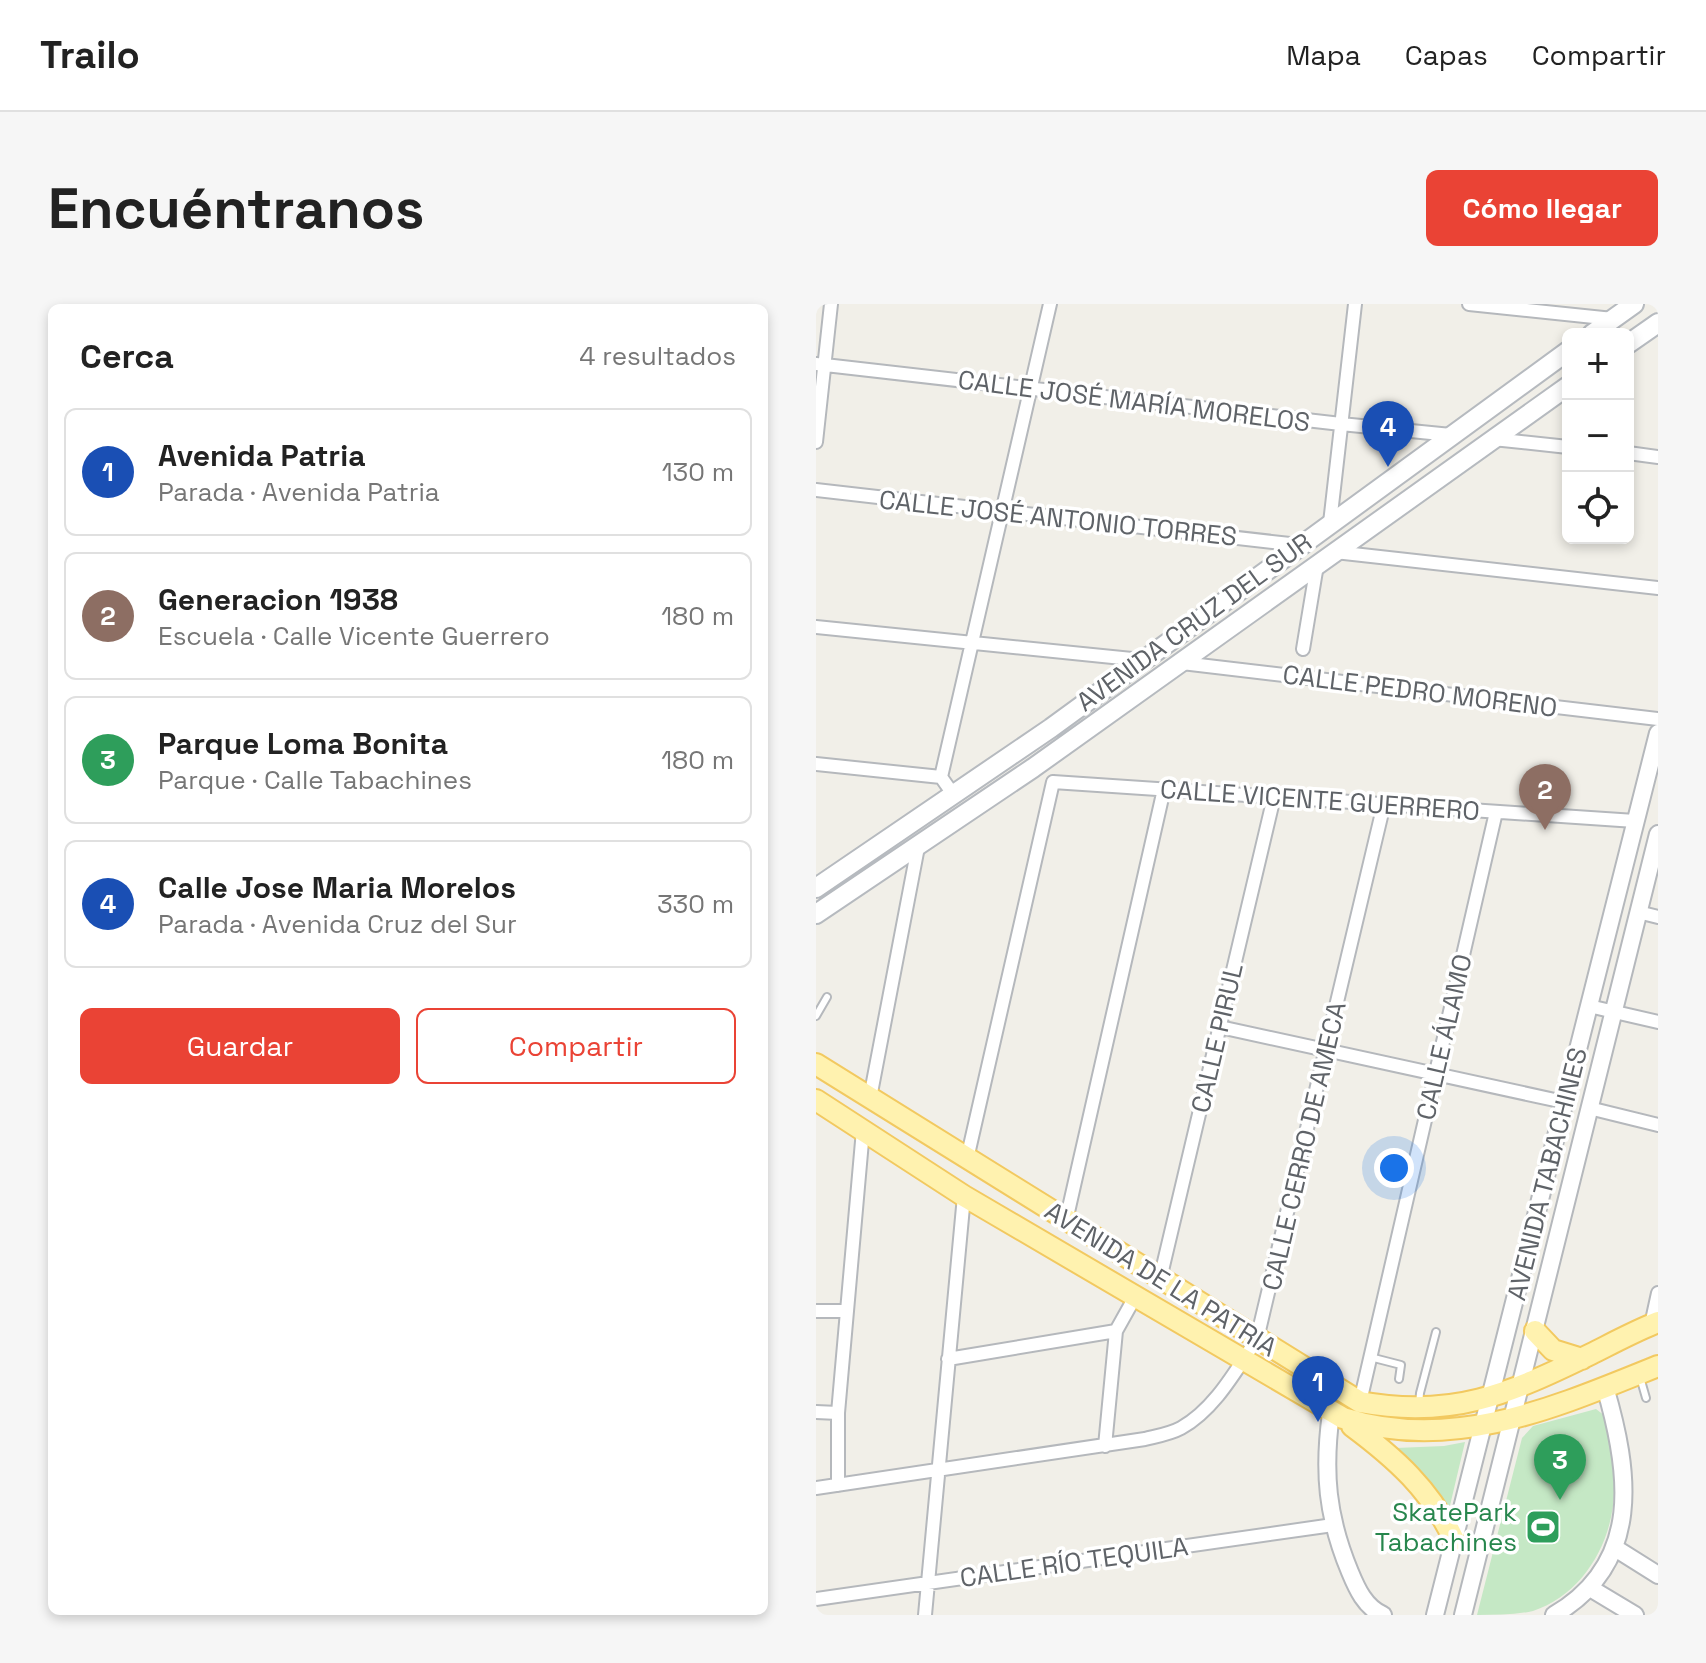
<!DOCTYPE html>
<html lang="es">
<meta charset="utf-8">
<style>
:root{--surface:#fff;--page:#f6f6f6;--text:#222;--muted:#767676;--line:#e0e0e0;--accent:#ea4335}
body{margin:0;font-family:"Space Grotesk",sans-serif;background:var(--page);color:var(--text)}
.controls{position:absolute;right:24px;top:24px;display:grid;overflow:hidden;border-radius:12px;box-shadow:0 4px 12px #0003}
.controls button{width:72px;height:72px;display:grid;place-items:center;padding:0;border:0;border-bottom:2px solid var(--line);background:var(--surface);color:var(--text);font:40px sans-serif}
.you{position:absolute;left:578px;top:864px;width:28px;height:28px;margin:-20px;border:6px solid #fff;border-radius:50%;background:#1a73e8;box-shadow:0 0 0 12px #1a73e833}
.badge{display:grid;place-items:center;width:52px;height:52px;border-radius:50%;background:var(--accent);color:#fff;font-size:26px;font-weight:700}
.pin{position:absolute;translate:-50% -66px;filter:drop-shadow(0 2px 4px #0008)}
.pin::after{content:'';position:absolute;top:42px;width:28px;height:24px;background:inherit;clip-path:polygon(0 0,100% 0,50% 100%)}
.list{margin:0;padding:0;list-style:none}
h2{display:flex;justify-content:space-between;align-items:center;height:104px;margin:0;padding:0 32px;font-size:34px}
h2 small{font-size:26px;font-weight:400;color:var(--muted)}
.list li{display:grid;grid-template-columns:52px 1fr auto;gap:24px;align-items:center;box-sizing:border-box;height:128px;margin:0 16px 16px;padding:0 16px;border:2px solid var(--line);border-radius:12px}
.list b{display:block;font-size:30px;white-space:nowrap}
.list p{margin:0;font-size:26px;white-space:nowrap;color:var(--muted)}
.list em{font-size:26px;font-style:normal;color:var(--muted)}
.actions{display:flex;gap:16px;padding:24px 32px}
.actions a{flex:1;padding:18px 0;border:2px solid var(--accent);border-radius:12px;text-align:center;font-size:28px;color:var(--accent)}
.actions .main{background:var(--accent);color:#fff}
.icon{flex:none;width:44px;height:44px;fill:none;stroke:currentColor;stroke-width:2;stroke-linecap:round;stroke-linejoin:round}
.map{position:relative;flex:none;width:842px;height:1311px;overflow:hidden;border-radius:12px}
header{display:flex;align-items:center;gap:48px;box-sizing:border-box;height:112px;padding:0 40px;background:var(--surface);border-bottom:2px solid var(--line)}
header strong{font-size:38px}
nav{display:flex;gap:44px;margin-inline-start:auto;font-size:28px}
.intro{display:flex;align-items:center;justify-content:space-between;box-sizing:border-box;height:192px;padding:0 48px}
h1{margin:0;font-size:56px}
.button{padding:20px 36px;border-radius:12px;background:var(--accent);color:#fff;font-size:28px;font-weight:700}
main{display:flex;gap:48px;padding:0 48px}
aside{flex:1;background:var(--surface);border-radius:12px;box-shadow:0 4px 12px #0003}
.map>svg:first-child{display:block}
.green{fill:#c5e8c5}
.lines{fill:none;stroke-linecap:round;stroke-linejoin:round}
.service-casing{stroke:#b5b8bc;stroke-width:10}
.minor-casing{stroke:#b5b8bc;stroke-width:16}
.tertiary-casing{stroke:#b5b8bc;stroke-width:20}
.secondary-casing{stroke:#b6babf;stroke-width:22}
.primary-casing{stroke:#f2c960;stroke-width:24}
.service{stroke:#fff;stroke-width:6}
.minor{stroke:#fff;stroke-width:12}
.tertiary{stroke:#fff;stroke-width:16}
.secondary{stroke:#fff;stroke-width:18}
.primary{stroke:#fff2af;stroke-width:20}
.labels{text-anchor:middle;stroke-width:7;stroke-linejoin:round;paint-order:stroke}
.street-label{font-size:26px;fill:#5f6368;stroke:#fff}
.leisure-label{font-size:26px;fill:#27864d;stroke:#fff;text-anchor:end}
</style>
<header>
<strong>Trailo</strong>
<nav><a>Mapa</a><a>Capas</a><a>Compartir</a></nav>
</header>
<div class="intro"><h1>Encuéntranos</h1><a class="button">Cómo llegar</a></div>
<main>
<aside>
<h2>Cerca<small>4 resultados</small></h2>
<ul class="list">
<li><span class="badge" style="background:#1a4fb4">1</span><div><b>Avenida Patria</b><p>Parada · Avenida Patria</p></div><em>130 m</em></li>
<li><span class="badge" style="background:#8d6e63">2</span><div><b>Generacion 1938</b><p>Escuela · Calle Vicente Guerrero</p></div><em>180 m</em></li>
<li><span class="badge" style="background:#2e9e5b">3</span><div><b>Parque Loma Bonita</b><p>Parque · Calle Tabachines</p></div><em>180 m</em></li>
<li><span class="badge" style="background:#1a4fb4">4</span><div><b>Calle Jose Maria Morelos</b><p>Parada · Avenida Cruz del Sur</p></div><em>330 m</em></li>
</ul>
<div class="actions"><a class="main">Guardar</a><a>Compartir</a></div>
</aside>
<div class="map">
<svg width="842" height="1311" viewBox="0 0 842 1311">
<rect width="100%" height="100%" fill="#f1efe8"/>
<!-- green -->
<path class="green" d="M780,1105l9,7c3,22 8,45 9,68 2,53 -29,110 -81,127 -18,4 -37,4 -56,4l45,-177 11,-12z
M649,1138l-17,72c-14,-30 -27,-45 -52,-66l48,-2z"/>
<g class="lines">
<defs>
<path id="service" d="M0,712l11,-19
M554,1053l31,8 -2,14
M824,1073l6,21
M603,1101l1,-12 16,-61"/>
<path id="minor" d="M653,0l144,15
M0,60l525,60 110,11
M677,135l75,8
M0,138l15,-138
M812,149l30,4
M0,186l483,55
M514,219l25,-219
M519,248l323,36
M0,323l326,33
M487,345l14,-84
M366,359l476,56
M0,460l125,13 12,17
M125,473l109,-473
M237,478l582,39
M822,608l20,5
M773,702l69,16
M404,723l344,75
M54,794l48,-251
M773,804l69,17
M151,855l86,-377
M250,917l98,-432
M344,975l114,-482
M0,1007h31
M835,1021l7,-32
M132,1055l168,-28
M544,1098l136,-590
M0,1108l22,1
M289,1142l11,-115 19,-34
M22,1181v-72l25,-283
M0,1184l329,-49c12,-3 25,-5 36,-11 34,-19 55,-58 76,-89l127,-535
M0,1295l517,-74
M109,1311l39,-419"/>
<path id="tertiary" d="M515,1109c-8,59 -4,104 19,159 7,17 15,35 33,43
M799,1244l43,27
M774,1284l45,27
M619,1311l223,-882
M647,1311l195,-781
M738,1311c89,-52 76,-143 51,-228"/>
<path id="secondary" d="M776,30l42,-30
M812,40l30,-21
M0,584l235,-160 517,-377
M0,610l217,-146 535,-382"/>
<path id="primary" d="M0,760l544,338c92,17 149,-8 231,-48 22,-11 44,-23 67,-32
M0,796l148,96 379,222c110,35 213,-11 315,-52
M719,1027l18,19 29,9
M536,1122c43,32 79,64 102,114"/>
</defs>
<!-- service casing -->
<use href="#service" class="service-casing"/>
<!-- minor casing -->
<use href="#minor" class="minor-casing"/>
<!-- tertiary casing -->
<use href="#tertiary" class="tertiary-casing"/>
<!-- secondary casing -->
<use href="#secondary" class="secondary-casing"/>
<!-- primary casing -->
<use href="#primary" class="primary-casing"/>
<!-- service -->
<use href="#service" class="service"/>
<!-- minor -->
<use href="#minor" class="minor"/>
<!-- tertiary -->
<use href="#tertiary" class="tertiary"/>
<!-- secondary -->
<use href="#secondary" class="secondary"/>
<!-- primary -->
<use href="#primary" class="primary"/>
</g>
<!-- icons -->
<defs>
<symbol id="stadium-square" viewBox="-11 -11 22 22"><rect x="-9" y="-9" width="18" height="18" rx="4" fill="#2e9e5b" stroke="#fff"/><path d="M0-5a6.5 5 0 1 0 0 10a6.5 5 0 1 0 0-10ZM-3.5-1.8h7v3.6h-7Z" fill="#fff"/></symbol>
</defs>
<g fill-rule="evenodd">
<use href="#stadium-square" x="707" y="1203" width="40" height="40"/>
</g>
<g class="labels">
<!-- street labels -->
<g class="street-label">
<text transform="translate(318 97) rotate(7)" y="9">CALLE JOSÉ MARÍA MORELOS</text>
<text transform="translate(242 214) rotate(6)" y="9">CALLE JOSÉ ANTONIO TORRES</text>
<text transform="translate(378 318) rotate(-36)" y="9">AVENIDA CRUZ DEL SUR</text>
<text transform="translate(604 387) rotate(7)" y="9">CALLE PEDRO MORENO</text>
<text transform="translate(504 496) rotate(4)" y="9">CALLE VICENTE GUERRERO</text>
<text transform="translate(628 733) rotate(-77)" y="9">CALLE ÁLAMO</text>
<text transform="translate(401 734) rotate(-77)" y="9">CALLE PIRUL</text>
<text transform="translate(488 842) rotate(-77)" y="9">CALLE CERRO DE AMECA</text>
<text transform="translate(731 870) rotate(-76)" y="9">AVENIDA TABACHINES</text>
<text transform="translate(345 975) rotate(32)" y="9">AVENIDA DE LA PATRIA</text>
<text transform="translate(258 1258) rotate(-8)" y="9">CALLE RÍO TEQUILA</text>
</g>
<!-- leisure labels -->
<g class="leisure-label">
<text x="701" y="1217">SkatePark<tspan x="701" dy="30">Tabachines</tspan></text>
</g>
</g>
</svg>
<div class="controls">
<button>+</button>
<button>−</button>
<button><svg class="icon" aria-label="locate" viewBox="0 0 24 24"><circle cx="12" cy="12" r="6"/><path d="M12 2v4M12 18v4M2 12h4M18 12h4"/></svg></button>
</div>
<div class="you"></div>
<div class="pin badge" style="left:502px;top:1118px;background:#1a4fb4">1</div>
<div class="pin badge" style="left:729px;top:526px;background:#8d6e63">2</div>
<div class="pin badge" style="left:744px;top:1196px;background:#2e9e5b">3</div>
<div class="pin badge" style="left:572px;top:163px;background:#1a4fb4">4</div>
</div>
</main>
